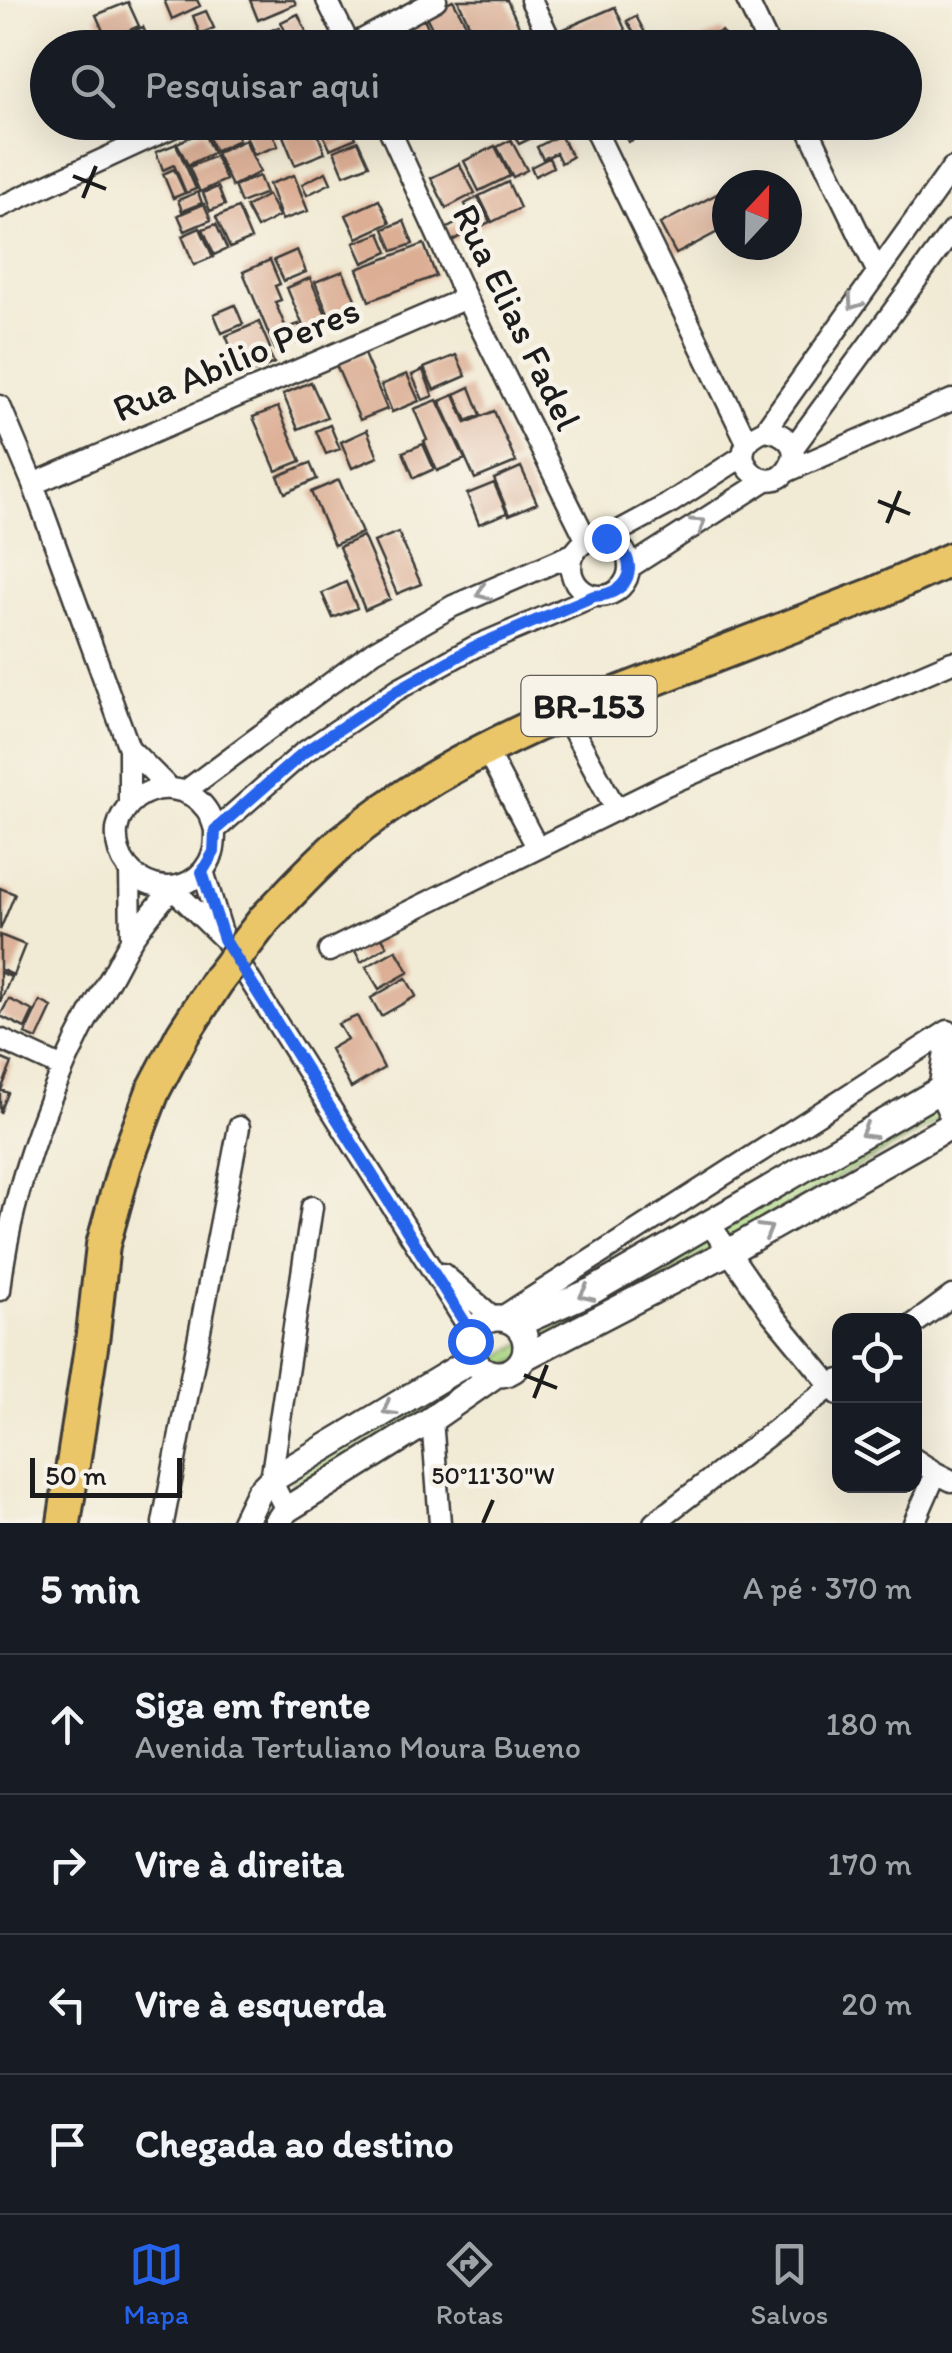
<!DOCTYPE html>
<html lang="pt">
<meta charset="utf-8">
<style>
:root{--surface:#171b24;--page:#242831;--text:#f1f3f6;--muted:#9ea1a6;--line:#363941;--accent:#2563eb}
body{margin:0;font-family:Itim,sans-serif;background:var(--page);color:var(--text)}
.controls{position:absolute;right:30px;bottom:30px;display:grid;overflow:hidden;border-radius:20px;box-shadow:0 10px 40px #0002}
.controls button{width:90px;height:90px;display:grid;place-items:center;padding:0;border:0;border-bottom:2px solid var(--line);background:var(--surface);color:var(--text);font:50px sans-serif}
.compass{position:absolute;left:712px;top:170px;width:90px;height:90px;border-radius:50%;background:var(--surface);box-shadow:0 10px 40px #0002;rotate:22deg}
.scale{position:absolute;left:30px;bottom:25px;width:152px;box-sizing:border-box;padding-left:10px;border:5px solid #1c1c1c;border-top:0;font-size:28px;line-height:35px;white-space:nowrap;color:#1c1c1c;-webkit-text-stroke:8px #f7f3e8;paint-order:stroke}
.stop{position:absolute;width:30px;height:30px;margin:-22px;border:8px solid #2563eb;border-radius:50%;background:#fff}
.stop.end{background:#2563eb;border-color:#fff;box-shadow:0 2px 10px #0008}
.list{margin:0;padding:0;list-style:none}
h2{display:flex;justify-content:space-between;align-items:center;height:130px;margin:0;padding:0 40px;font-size:42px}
h2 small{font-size:32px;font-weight:400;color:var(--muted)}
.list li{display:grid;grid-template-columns:65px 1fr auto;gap:30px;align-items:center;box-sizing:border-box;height:140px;padding:0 40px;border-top:2px solid var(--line)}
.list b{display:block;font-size:38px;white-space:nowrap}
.list p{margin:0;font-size:32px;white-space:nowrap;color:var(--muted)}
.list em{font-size:32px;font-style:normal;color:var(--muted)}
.icon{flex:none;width:55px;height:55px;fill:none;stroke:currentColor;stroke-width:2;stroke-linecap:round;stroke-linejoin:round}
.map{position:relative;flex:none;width:952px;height:1523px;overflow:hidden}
.search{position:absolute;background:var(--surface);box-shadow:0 10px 40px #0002;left:30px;right:30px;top:30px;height:110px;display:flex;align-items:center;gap:25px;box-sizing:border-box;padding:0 35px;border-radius:55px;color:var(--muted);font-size:38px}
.sheet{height:690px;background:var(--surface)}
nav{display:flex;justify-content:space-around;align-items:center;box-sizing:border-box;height:140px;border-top:2px solid var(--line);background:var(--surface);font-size:28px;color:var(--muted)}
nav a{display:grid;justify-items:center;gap:5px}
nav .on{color:var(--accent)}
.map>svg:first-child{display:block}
.green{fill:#adda86;stroke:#647b51;stroke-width:2.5}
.building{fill:#dcae94}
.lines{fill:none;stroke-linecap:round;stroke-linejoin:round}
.minor-casing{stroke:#3c3b38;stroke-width:25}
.tertiary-casing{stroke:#3c3b38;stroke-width:30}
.trunk-casing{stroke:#3c3b38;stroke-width:38}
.minor{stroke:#fff;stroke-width:20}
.tertiary{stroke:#fff;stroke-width:25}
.trunk{stroke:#ebc669;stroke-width:32}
.trunk-bridge-casing{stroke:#3c3b38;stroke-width:38;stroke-linecap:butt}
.trunk-bridge{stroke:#ebc669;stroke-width:32}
.oneway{stroke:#999}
.route{stroke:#2563eb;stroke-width:12}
.ticks{fill:none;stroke:#1c1c1c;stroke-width:4}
.labels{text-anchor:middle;stroke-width:9;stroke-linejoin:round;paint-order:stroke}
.shield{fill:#f7f3e8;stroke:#5e5c59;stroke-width:2.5}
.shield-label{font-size:35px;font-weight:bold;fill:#1c1c1c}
.street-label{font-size:38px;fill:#1c1c1c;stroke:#f7f3e8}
.ticks-label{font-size:25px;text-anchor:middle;fill:#1c1c1c;stroke:#f7f3e8;stroke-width:9;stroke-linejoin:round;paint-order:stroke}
</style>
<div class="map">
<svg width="952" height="1523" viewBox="0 0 952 1523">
<rect width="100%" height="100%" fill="#f7f3e8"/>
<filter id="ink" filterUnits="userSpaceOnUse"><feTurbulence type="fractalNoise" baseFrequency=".01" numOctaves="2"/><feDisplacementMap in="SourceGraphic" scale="20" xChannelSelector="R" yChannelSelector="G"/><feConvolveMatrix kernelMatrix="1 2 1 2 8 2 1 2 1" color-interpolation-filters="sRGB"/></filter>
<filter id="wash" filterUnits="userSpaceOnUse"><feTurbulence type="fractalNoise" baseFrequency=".0048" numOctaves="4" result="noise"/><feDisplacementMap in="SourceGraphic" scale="40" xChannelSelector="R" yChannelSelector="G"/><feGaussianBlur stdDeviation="2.25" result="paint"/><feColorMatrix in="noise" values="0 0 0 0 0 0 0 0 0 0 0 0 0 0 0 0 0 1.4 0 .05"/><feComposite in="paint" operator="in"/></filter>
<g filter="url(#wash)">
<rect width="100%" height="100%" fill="#f1ead4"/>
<!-- green -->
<path class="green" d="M952,1096v17l-657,374 -4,-10z"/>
<g id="blocks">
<!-- building -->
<path class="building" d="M164,0h33l3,6 -28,13z
M250,0h44l2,4 -38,16z
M453,0l15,28 -29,14 -14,-28z
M458,0h49l22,48h-49z
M128,2l11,24 -32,14 -11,-25z
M615,7l13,29 -27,12h-37l-7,-16z
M206,11l8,17 -14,6 -7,-18z
M298,14l13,28 -12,6h-6l-12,-26z
M423,16l14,32h-31l-9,-21z
M636,16l9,17 -9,4 -9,-16z
M143,27l7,16 -13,5 -7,-15z
M279,27l10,21h-20l-6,-14z
M469,31l8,17h-34l-2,-3z
M722,31l7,17h-26l-3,-7z
M127,34l6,14h-26l-2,-5z
M211,35l5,13h-34v-1z
M259,36l6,12h-33z
M694,39l4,9h-23z
M224,122h6l9,18 -24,11 -9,-19z
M240,122h28l10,24 -24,9z
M332,122h17l7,16 -26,11 -10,-21z
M538,122h6l4,8 -29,14 -5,-9z
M619,122h56v1l-47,19z
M314,124l11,29 -30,12 -12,-29z
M203,131l10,22 -25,12 -11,-22z
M560,135l12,22 -11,6 -5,-10 -13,6 -6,-12z
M245,140l15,32 -28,14 -16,-33z
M511,140l16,30 -14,7 -16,-30z
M358,141l11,24 -25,10 -10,-24z
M176,144l20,45 -10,4 -12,-28 -11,5 -7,-18z
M495,146l15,30 -31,15 -15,-30z
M215,156l11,24 -26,12 -11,-25z
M549,158l4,9 -18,9 -4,-9z
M459,164l16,29 -29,15 -15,-30z
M174,169l11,24 -12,5 -10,-24z
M326,172l5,11 -24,12 -5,-11z
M294,175l14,36 -26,9 -13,-36z
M259,176l7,17 -25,10 -7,-17z
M508,182l12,26 -28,14 -13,-26z
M218,187l7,18 -15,6 -7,-18z
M198,192l4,11 -20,8 -4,-11z
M719,193l8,15v19l-51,27 -16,-30z
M268,195l11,21 -22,12 -11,-21z
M478,197l12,25 -13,6 -12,-24z
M379,200l11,23 -33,15 -11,-23z
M204,204l7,16 -26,11 -7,-16z
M238,208l13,31 -21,9 -14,-31z
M468,217l6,12 -24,13 -6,-12z
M404,221l9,23 -20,7 -9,-22z
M216,224l11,25 -13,6 -11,-26z
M200,228l13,29 -19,8 -12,-29z
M380,233l8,19 -25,11 -9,-20z
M424,244l12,32 -67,25 -12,-32z
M297,250l9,22 -22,9 -10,-21z
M270,260l10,24 -5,2 6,14 -6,2 17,40 -17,7 -32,-77z
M343,271l15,35 -28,12 -15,-36z
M310,278l20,46 -24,9 -19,-45z
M235,305l8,19 -21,9 -8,-19z
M259,322l11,26 -33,14 -11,-26z
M299,324l6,15 -8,4 -7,-16z
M269,353l5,10 -33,14 -4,-11z
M364,354l23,55 -27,11 -24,-55z
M456,355l10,21 -32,14 -10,-22z
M423,370l10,26 -10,4 -11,-25z
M407,374l12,27 -27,11 -11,-27z
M311,382l16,35 -29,12 -15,-35z
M470,387l11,28 -14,6 -12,-27z
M454,395l12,28 28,-12 22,51 -41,17 -35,-78z
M437,400l28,59 -28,12 -13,-30 3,-1 -13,-31z
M278,407l23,54 -25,10 -23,-54z
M330,425l10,24 -14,5 -10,-23z
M367,430l11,27 -26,11 -11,-26z
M423,444l11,25 -20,9 -11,-26z
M310,463l7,16 -32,14 -7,-17z
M521,467l16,36 -28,12 -15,-36z
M339,480l23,53 -28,12 -23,-53z
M494,483l13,30 -28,11 -12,-30z
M398,532l23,52 -24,10 -23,-52z
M363,536l27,63 -25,11 -26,-63z
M346,582l11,26 -24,10 -11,-25z
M0,888l15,6 -15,36z
M380,934l7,12 -26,16 -7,-13z
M0,935l25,10 -12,30 -13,-6z
M396,950l13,22 -30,17 -13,-22z
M0,972l11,5 -11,25z
M406,978l10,18 -35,20 -10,-18z
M9,999l24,12 -8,17 -25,-12z
M40,1001l12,6 -15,32 -12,-5z
M357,1016l27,52 -33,20 -21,-39 17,-10 -9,-15z
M0,1058l12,5 -11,27 7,3 -8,20z"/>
</g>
</g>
<g filter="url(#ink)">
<use href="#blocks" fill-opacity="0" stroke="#3c3b38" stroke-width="2.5"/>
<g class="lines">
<defs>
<path id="minor" d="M327,0l24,48
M531,0l23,48
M747,0l23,48
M347,48l89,-48
M386,122l80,176 121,243
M591,122l156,320
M805,122l72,149
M0,207l184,-85
M0,406l33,78 96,264v56
M765,430c18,2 37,16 25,36 -21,39 -77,-15 -25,-36l187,-262
M793,448l159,-217
M788,471l164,-71
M33,484l433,-186
M571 567a29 29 0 1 1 58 0a29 29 0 1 1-58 0Z
M606,538l61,-33 76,-49
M630,567l136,-87
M565,715l51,94
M129,748l40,40
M485,748l52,99
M184,792l190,-141 79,-45 120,-52
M215,830c-2,-7 -5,-16 -9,-21 -17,-23 -47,-26 -69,-11 -10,7 -18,19 -20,32 -5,60 76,80 96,23 2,-6 2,-16 2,-23l88,-77 95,-64 76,-42 120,-51
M130,871l1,70
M203,871l21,68 248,394
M329,951l337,-166 286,-123
M948,1031l-9,60 13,29
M0,1039l63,29
M709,1223l63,91 66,80
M443,1274l51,44
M0,1290c11,-102 55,-220 108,-308 8,-13 14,-27 22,-40 12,-19 28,-36 42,-54l50,49
M502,1317l446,-286
M914,1324l38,-28
M432,1419l8,104
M914,1459l22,14 16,8
M286,1510l-15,-30 41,-273
M163,1523l76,-396
M654,1523l186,-143
M914,1523l22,-50"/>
<path id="tertiary" d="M470 1346a28 28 0 1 1 56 0a28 28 0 1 1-56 0Z
M517,1324l77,-34 358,-207
M525,1357l205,-106 222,-126
M244,1523l15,-31 12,-12 202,-121
M277,1523l9,-13 146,-91 63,-44"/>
<path id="trunk" d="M265,919c25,-26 49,-53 76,-76 59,-50 127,-87 197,-119l334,-129 80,-36
M64,1523l29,-189 10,-89 22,-80 28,-74 30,-57 35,-54"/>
</defs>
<!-- minor casing -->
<use href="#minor" class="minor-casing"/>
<!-- tertiary casing -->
<use href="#tertiary" class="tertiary-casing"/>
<!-- trunk casing -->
<use href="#trunk" class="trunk-casing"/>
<!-- minor -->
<use href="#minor" class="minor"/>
<!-- tertiary -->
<use href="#tertiary" class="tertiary"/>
<!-- trunk -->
<use href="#trunk" class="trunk"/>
<defs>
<path id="trunk-bridge" d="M218,980l47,-61"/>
</defs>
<!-- trunk-bridge casing -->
<use href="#trunk-bridge" class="trunk-bridge-casing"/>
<!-- trunk-bridge -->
<use href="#trunk-bridge" class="trunk-bridge"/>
</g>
<!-- one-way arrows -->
<defs><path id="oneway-chevron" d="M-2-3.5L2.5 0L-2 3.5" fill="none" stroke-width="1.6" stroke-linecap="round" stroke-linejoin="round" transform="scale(2.5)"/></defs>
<g class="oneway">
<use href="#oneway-chevron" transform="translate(854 303) rotate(125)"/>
<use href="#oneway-chevron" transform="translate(699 524) rotate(-33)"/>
<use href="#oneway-chevron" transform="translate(483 593) rotate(157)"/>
<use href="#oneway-chevron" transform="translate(867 1132) rotate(150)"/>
<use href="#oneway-chevron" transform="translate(766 1230) rotate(-30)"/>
<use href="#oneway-chevron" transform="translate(586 1294) rotate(155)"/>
<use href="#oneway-chevron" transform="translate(389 1409) rotate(149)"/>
</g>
</g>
<g class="lines" filter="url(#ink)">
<!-- route -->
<path class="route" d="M470,1341l2,-7 -248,-395 -22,-67 12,-20 1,-22 88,-77 95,-63 76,-43 120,-51c40,-1 48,-41 12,-58"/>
</g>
<!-- ticks -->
<path class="ticks" d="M73,176l33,13M83,198l13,-32M878,501l32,13M887,523l13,-32M524,1375l33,13M534,1398l13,-33M483,1523l10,-23"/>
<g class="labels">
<!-- shield labels -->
<rect class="shield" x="521.5" y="676" width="135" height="60" rx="8"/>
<g class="shield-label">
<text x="589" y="718">BR-153</text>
</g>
<!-- street labels -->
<g class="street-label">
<text transform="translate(517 317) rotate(64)" y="13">Rua Elias Fadel</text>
<text transform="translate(236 359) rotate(-23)" y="13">Rua Abilio Peres</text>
</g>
</g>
<g class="ticks-label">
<text x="493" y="1484">50°11'30"W</text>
</g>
</svg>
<div class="controls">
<button><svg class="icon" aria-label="locate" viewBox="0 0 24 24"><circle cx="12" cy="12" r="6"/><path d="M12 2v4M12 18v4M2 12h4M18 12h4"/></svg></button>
<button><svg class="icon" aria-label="layers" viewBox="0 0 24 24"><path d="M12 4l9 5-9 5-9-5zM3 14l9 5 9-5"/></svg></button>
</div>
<svg class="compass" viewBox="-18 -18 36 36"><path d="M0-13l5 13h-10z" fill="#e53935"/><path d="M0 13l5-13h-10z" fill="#9ea1a6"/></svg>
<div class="scale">50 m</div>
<div class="stop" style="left:470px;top:1341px"></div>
<div class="stop end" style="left:606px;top:538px"></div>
<div class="search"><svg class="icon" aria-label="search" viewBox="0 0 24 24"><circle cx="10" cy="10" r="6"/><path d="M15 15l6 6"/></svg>Pesquisar aqui</div>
</div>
<section class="sheet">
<h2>5 min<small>A pé · 370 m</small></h2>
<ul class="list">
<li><svg class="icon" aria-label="ahead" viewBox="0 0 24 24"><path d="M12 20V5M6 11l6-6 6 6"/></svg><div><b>Siga em frente</b><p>Avenida Tertuliano Moura Bueno</p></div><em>180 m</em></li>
<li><svg class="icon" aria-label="right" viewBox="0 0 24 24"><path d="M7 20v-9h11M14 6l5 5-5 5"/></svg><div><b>Vire à direita</b></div><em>170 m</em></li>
<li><svg class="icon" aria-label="left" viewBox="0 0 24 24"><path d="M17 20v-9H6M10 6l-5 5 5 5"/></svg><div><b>Vire à esquerda</b></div><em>20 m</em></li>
<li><svg class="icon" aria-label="arrive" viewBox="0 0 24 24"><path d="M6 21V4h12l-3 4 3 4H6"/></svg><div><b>Chegada ao destino</b></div></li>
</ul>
</section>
<nav>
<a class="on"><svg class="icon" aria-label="map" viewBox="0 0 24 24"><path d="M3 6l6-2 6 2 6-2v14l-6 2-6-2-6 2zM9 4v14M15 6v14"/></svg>Mapa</a>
<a><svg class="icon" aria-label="directions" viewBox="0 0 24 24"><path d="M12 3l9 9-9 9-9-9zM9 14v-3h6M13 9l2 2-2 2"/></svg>Rotas</a>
<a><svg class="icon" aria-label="saved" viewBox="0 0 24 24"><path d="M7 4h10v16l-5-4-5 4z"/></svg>Salvos</a>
</nav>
